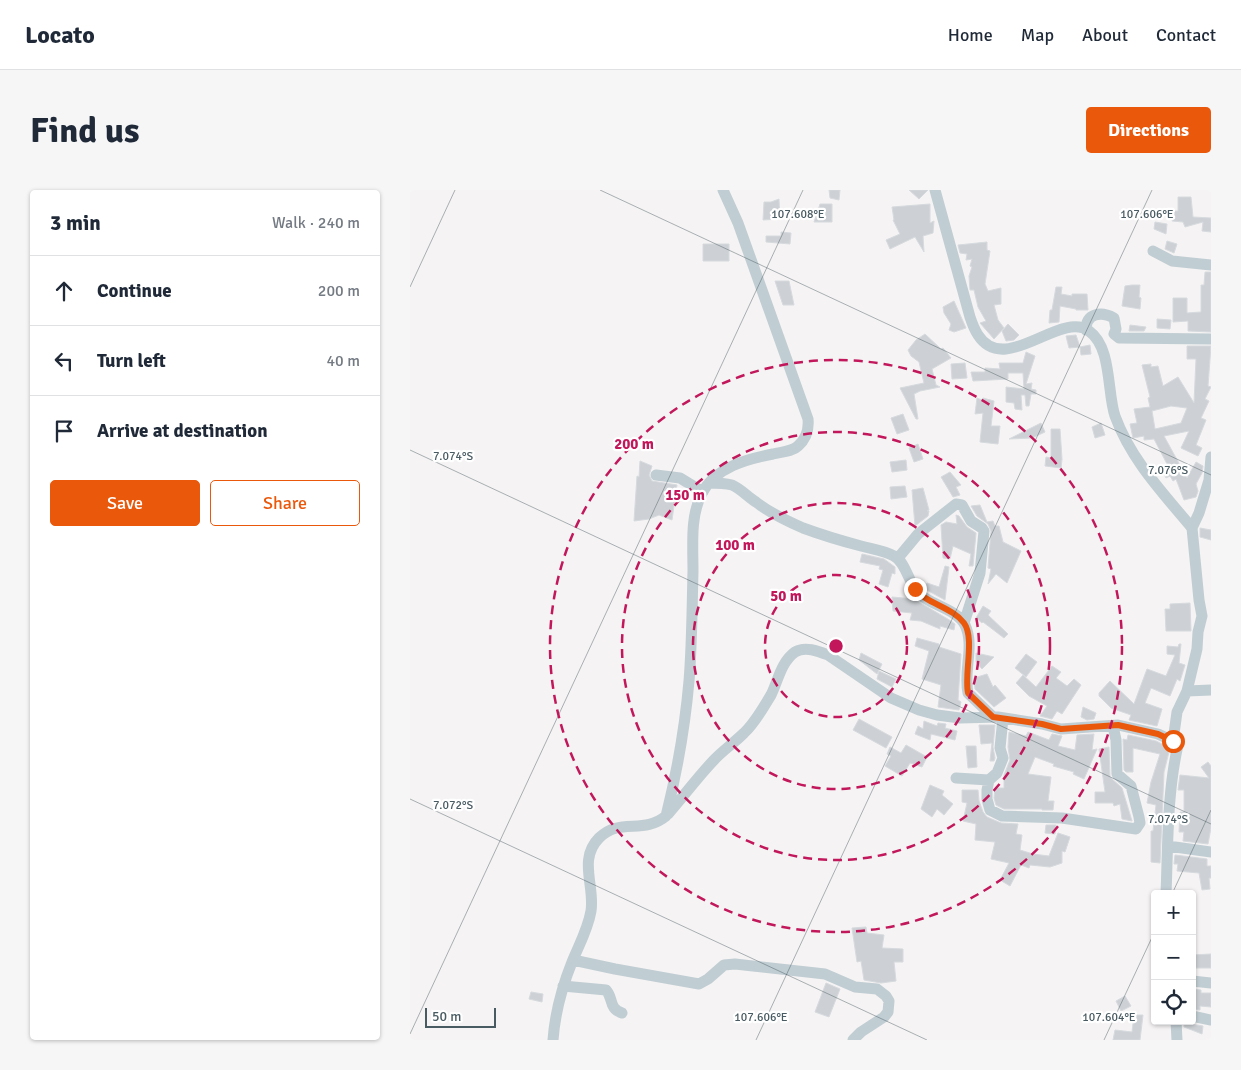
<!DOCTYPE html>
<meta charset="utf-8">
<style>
:root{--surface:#fff;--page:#f6f6f7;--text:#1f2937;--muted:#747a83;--line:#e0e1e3;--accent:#ea580c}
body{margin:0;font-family:Signika,sans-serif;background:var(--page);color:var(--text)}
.controls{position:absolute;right:15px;bottom:15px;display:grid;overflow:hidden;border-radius:5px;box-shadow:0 1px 4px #0004}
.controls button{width:45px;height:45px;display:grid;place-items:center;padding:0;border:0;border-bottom:1px solid var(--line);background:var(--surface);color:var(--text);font:25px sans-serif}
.scale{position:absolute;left:15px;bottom:12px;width:71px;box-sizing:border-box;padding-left:5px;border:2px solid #495b62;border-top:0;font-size:14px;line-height:18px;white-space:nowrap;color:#495b62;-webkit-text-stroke:4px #fff;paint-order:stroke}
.stop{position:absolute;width:15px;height:15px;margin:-11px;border:4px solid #ea580c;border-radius:50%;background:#fff}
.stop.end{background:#ea580c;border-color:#fff;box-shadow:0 1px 5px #0008}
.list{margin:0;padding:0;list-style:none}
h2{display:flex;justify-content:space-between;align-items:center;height:65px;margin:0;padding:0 20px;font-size:21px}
h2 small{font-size:16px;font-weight:400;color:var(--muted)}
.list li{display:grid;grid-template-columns:32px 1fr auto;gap:15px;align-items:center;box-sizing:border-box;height:70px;padding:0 20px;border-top:1px solid var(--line)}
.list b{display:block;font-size:19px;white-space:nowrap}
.list em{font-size:16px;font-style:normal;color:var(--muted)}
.actions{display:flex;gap:10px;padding:15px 20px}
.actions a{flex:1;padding:11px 0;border:1px solid var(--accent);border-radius:5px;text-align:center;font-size:18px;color:var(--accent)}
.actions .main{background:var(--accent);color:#fff}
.icon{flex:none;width:28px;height:28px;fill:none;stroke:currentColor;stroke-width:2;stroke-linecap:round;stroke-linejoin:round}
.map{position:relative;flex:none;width:801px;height:850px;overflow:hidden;border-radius:5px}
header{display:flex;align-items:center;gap:30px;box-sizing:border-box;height:70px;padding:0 25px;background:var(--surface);border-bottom:1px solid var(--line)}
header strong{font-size:24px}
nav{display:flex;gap:28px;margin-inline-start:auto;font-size:18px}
.intro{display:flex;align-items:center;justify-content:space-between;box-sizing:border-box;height:120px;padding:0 30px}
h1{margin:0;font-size:35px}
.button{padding:12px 22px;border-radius:5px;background:var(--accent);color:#fff;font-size:18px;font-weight:700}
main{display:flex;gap:30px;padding:0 30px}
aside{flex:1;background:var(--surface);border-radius:5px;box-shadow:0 1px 4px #0004}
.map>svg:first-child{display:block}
.building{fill:#cdd1d5;stroke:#d6dade;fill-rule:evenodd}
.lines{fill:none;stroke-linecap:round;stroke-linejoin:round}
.minor{stroke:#c0cdd3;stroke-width:11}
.route{stroke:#ea580c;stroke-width:6}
.ticks{fill:none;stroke:#495b62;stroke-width:1;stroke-opacity:0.45}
.ring{fill:none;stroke:#c2185b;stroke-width:2.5;stroke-dasharray:9 6}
.ticks-label{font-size:12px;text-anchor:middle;fill:#495b62;stroke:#fff;stroke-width:4.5;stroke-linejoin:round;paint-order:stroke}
.centre{fill:#c2185b;stroke:#fff;stroke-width:2.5}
.ring-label{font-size:15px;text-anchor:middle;font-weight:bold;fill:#c2185b;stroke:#fff;stroke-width:4.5;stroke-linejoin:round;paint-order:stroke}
</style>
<header>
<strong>Locato</strong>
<nav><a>Home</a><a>Map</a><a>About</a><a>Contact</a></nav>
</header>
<div class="intro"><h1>Find us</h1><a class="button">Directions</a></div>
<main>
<aside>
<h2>3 min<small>Walk · 240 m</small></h2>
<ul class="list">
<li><svg class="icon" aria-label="ahead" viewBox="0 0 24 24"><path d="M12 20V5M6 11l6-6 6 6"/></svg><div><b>Continue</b></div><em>200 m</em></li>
<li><svg class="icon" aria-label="left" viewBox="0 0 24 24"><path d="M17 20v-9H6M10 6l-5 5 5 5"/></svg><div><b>Turn left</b></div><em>40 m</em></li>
<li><svg class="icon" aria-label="arrive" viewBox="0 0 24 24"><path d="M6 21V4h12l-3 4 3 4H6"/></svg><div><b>Arrive at destination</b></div></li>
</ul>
<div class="actions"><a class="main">Save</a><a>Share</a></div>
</aside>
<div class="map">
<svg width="801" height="850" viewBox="0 0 801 850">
<rect width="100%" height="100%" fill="#f5f3f3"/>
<!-- building -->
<path class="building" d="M419,0h11l-1,10 -9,-2z
M499,0h19l-9,9z
M768,7h13l2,20 18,1v14l-9,-1 1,-9 -18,5 -2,-5 -11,-1v-10h6z
M369,9l1,20 -17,1 1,-18h7z
M410,14h12v18h-18z
M520,14v19l4,-2 -1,12 -10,3 1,16 -9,-15 -25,12 -4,-9 14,-6 -7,-14h1l-2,-13z
M745,32l12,2 -1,10 -12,-5z
M371,42l10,1 -1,11 -24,-2v-6h15z
M757,51l10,3 -3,9 -9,-4z
M577,52v8l3,1 -5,33 3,7 13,-3v16l-7,1 4,15 6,8 -10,11 -14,-16 6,-2 -8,-14 -4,-17h-4l-1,-14 3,-9 -2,-1 2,-7 -6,1 1,-6 -7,-1 -2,-8z
M293,54h26v17h-26z
M795,82h6v60l-23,-1v-10l-15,1v-24h14v15l14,-1v-27h3z
M365,91h14l5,24h-11z
M722,95h8l-1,12 2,1 -1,11 -18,-3 3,-20z
M646,97h6l-1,7 11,2v-2h15l1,16h-12v-1l-16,-3 -1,16 -10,1 1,-13h2z
M544,111l12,27 -12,4 -5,-2 2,-6 -7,-11 -1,-6z
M747,129l14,1 -1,9 -13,-1z
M598,134l11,11 -5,5 -8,1 -4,-10z
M720,135l16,2 -2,4h-15z
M515,144l16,15 2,-1 8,10 -19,11 4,16 4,2 -20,4 -6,3 4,25h-2l-16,-31 24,-5 -5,-21 -8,-6 -3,-6 8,-10z
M666,145l4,12 -11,1 -3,-12z
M680,155l1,9 -10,1 -1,-8z
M777,156h24l-3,40 3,1 -6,12 4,2 -8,17 5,2 -10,25 6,3 -4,8 -17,-8 8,-17 -25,5 23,42 9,-16 7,4 -1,7 -6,11 2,7 -2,6 -12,3 -8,-21 -3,2 -3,-5 -4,2 -5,-11 6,-3 -13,-25 -10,1v-4l-11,2 -3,-14 7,-1 -3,-14 16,-2 -2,-9 2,-1 -8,-32 9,-1v3l7,-1 5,20 15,-9 16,26 2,-44h-9zM761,216l16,2 -6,15 -26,6 -3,-18z
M616,162l9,4 -9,28 6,-1 -1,6 5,1v4h-5l-2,12h-3l-1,-11h-4l1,15 -7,-1 -1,-6 -8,-1v-15l18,2 -1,-16h-15v6l-35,2 -2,-9h14v-4l15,1 -1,-6h24z
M555,173l2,15 -15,1 -1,-15z
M567,208l5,2 1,-2 11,3 -3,25h9l-2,18 -18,-2 3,-29 -8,1z
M493,224l6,16 -12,4 -6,-16z
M631,233l4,9 -13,6 -23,1z
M691,233l4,12 -10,3 -3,-11z
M641,239h9l2,30 -1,9 -16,-2 1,-9 5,1z
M508,254l5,15 -9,3 -5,-14z
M496,270l1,10 -15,2 -2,-10z
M230,271l12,5 -3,9 3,6 25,4 -5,35 -13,-5 -10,4 -15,2 3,-45 2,1z
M540,282l11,13 -5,2 4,8 -7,2 -12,-20z
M495,296l2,11 -16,2 -1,-12z
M513,298l6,22 -2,1h2l-1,5 -13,10 -3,-36z
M570,315l7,17 6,-1 2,5h4l4,16 18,9 -14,32 -11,-9 -8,10 3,-15 -3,-1 3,-37 -3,-7 -11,-8 -6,-10z
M546,325l3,1 8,11 9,6 -3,33h-4l2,-12 -18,-8 -3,13 -7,-1 -2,-33 5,-3 11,2z
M790,338l11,2v10l-11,-3z
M452,364l22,5 11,8v7l-3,-1 -4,14 -9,-3 4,-14 -4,-1 1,-3 -20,-4z
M535,376l4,1 -4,33 -20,-11 2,-6 12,4z
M482,407l22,2 37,22 4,3 -1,6 -14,-4v3l-19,-8 -11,-1 2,-7 -19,-2z
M780,413l1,28h-25l-1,-22h5v-5z
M573,416l8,5 -3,4 20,19 -4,4 -21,-16 -1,1 -6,-5z
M507,448l22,6v3l22,7 -3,46 3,2 -2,8 -21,-3 3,-22 -19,-6 7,-28 -14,-5z
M769,454h2l-2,19 6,2 -5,16 -3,-2 -7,17 -19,-8 -6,15 17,6 -5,17 -28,-6 2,-5 -20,-7 -12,-12v-3l11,-12 24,23 13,-35 19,7 9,-21 -8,-1v-8l11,1z
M451,463l21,11 -5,10 -18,-14z
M566,463l18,4 -12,12 -6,-7z
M616,464l11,8 -11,15 -11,-9z
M642,476l9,6 -5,6 11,8 7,-7 7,6 -19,29 -5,-3 -5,8 -12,-3 7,-10 -18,-10 -13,-13 7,-8 13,12z
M469,481l17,8 -4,8 -15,-8z
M577,484l6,13 2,-2 11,13 -12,9 -19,-18 -1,-11z
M673,517l13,6 -2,6 -7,1 -6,-3z
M449,529l33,18 -6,11 -33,-18z
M514,531l13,5 1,-3 8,1 -1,4 12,3 -2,9 -24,-6 -1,6 -15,-6 3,-8 5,3z
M569,535h16l-2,22 2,11 -1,3h-4l2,-18 -11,1z
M599,542l17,4 2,-4 21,8 3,-6 10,2 -4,10 17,4 2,-15 17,-1 -2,16 5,-1 -13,30 -11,-5 1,-2 -21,-6 1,-2 -19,-7 -7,17 23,3 -3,24h6l-1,9h-11v-1h-38l-8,-4 -2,-7 1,-10h9v-13l6,-15 -2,-13z
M718,545l28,6 14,7 -6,24 -4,91 -9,-1v-31h2l3,-26 -9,-2 4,-21 9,-28 -27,-6v24h-7l-2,-2 -1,-31 4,1z
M496,555l21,12 -5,10 -12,-4 -8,13 -17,-10 6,-10 -4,-2 3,-7 11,6z
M556,556h10l1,21 -9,1z
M699,557l1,30 12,11 10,33 -10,-2 -2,-15 -6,2 -1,-3h-18v-11h10l-6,-43z
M798,572l3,4v62l-3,16 -25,-3 1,-9h-5l1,-20h4v-22h-6l2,-15 29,3 -8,-11z
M520,595l14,6 -2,4 11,9 -9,11 -7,-6 -5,8 -11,-8z
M552,600h16l1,11 4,11 4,5 14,6 17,1 -2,10 6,1 -2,15 13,4 16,2 9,-23 12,4 -5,15 -3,-1v12l-12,4 -20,-2 -1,3 -8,-3 -11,21 -10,-6 9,-17 -18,-4 4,-17 -20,-2 1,-16 -13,-3 4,-18 -5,-1z
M636,635h10l-1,9 -10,-1z
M765,665l32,4v7h4v12h-2l1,11 -8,1 -3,-17 -22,-2 1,-7h-4z
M456,737l1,6 17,2 -2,13 21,1v13h-9l2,19 -15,2 -17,-3 -3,-19 -4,1 -5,-34z
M801,764v14h-19v-13z
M416,793l14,6 -11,28 -14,-5z
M782,799l9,1v3h10v14l-11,-1v4l-8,-1z
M121,802l12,2 -1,8 -13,-3z
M715,806l6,10 -10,5 -5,-10z
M724,825h9l-3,25h-27l2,-10 17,2z
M774,833l19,3 -1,8 -18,-7z"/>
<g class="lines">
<!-- minor -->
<path class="minor" d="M525,0l35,127c2,6 4,12 8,18 27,42 82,-25 111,-4 23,16 18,62 26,85 16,44 48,77 77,112
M743,61l19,10 39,4
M676,140c0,-17 15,-19 28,-12l2,11 -2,5 5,4 92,1
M246,285l24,3 23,14
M299,293c8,0 15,0 23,2 9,4 16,12 24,17 14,11 31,19 47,26 19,7 39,13 58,18 11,3 23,4 33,10 12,6 14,26 24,37 12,12 39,16 47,32 10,21 -2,46 3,68l25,24
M488,368l20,-24 38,-30 6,1 9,16 11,7 2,3 -4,42 -16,50
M777,501l24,-1
M593,528l-3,30 3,10 -6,15 -8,7 -2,10v9l3,11 12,6 60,2 74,11 4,-6 -1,-6 -8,-31 -14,-12 -1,-34 -3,-14
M546,588l33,2
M258,624c15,-17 29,-36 45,-53 9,-10 21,-18 31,-28 11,-10 19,-25 27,-38 7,-14 10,-33 24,-43 10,-6 23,-1 33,3l63,43 28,12 18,5 23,3 38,-1 44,7 19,5 57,-4 40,9 15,7 4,-29 10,-21 10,-42 1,-17 4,-16 -3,-16 -7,-72 7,-15 10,-33 2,-23
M758,656l43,6
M756,704c2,-49 1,-101 12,-149l-5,-4
M163,770l42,9 84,15 9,-5 16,-14 11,-1 90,10 30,13 22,2 9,7 3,5 -1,11 -4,5 -23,15 -8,8
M782,791l19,2
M153,796l43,4c8,9 2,18 16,23
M782,826l19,4
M766,831l1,19
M143,850c2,-27 9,-53 19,-78 7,-17 16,-33 19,-51 4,-25 -13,-52 8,-73 21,-21 44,-3 67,-22 11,-44 19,-89 23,-135 3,-36 3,-73 4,-110 0,-26 -3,-55 9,-78 14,-26 45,-34 71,-39 8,-2 19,-2 25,-8 8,-7 11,-17 10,-27l-70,-196 -15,-33"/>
</g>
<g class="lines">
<!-- route -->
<path class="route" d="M505,399c12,15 37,18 49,34 11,15 0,51 4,70l25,24 49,7 19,5 57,-4 40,9 15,7"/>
</g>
<!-- ticks -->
<path class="ticks" d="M190,0l611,285M0,97l45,-97M0,260l801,374M0,609l517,241M762,704l39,-84M0,844l393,-844M346,850l396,-850M694,850l51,-109"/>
<!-- distance rings -->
<g class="ring">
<circle cx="426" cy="456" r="71"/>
<circle cx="426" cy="456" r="143"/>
<circle cx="426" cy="456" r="214"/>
<circle cx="426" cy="456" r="286"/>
</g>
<g class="ticks-label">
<text x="388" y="28">107.608°E</text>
<text x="737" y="28">107.606°E</text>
<text x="43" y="270">7.074°S</text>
<text x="758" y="284">7.076°S</text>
<text x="43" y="619">7.072°S</text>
<text x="758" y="633">7.074°S</text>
<text x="351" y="831">107.606°E</text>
<text x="699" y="831">107.604°E</text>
</g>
<circle cx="426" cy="456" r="8" class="centre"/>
<g class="ring-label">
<text x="224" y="259">200 m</text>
<text x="275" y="310">150 m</text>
<text x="325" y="360">100 m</text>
<text x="376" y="411">50 m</text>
</g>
</svg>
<div class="controls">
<button>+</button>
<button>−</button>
<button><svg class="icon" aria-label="locate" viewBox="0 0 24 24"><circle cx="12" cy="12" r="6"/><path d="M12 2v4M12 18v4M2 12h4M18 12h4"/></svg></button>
</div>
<div class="scale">50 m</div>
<div class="stop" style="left:763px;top:551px"></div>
<div class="stop end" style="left:505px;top:399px"></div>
</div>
</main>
